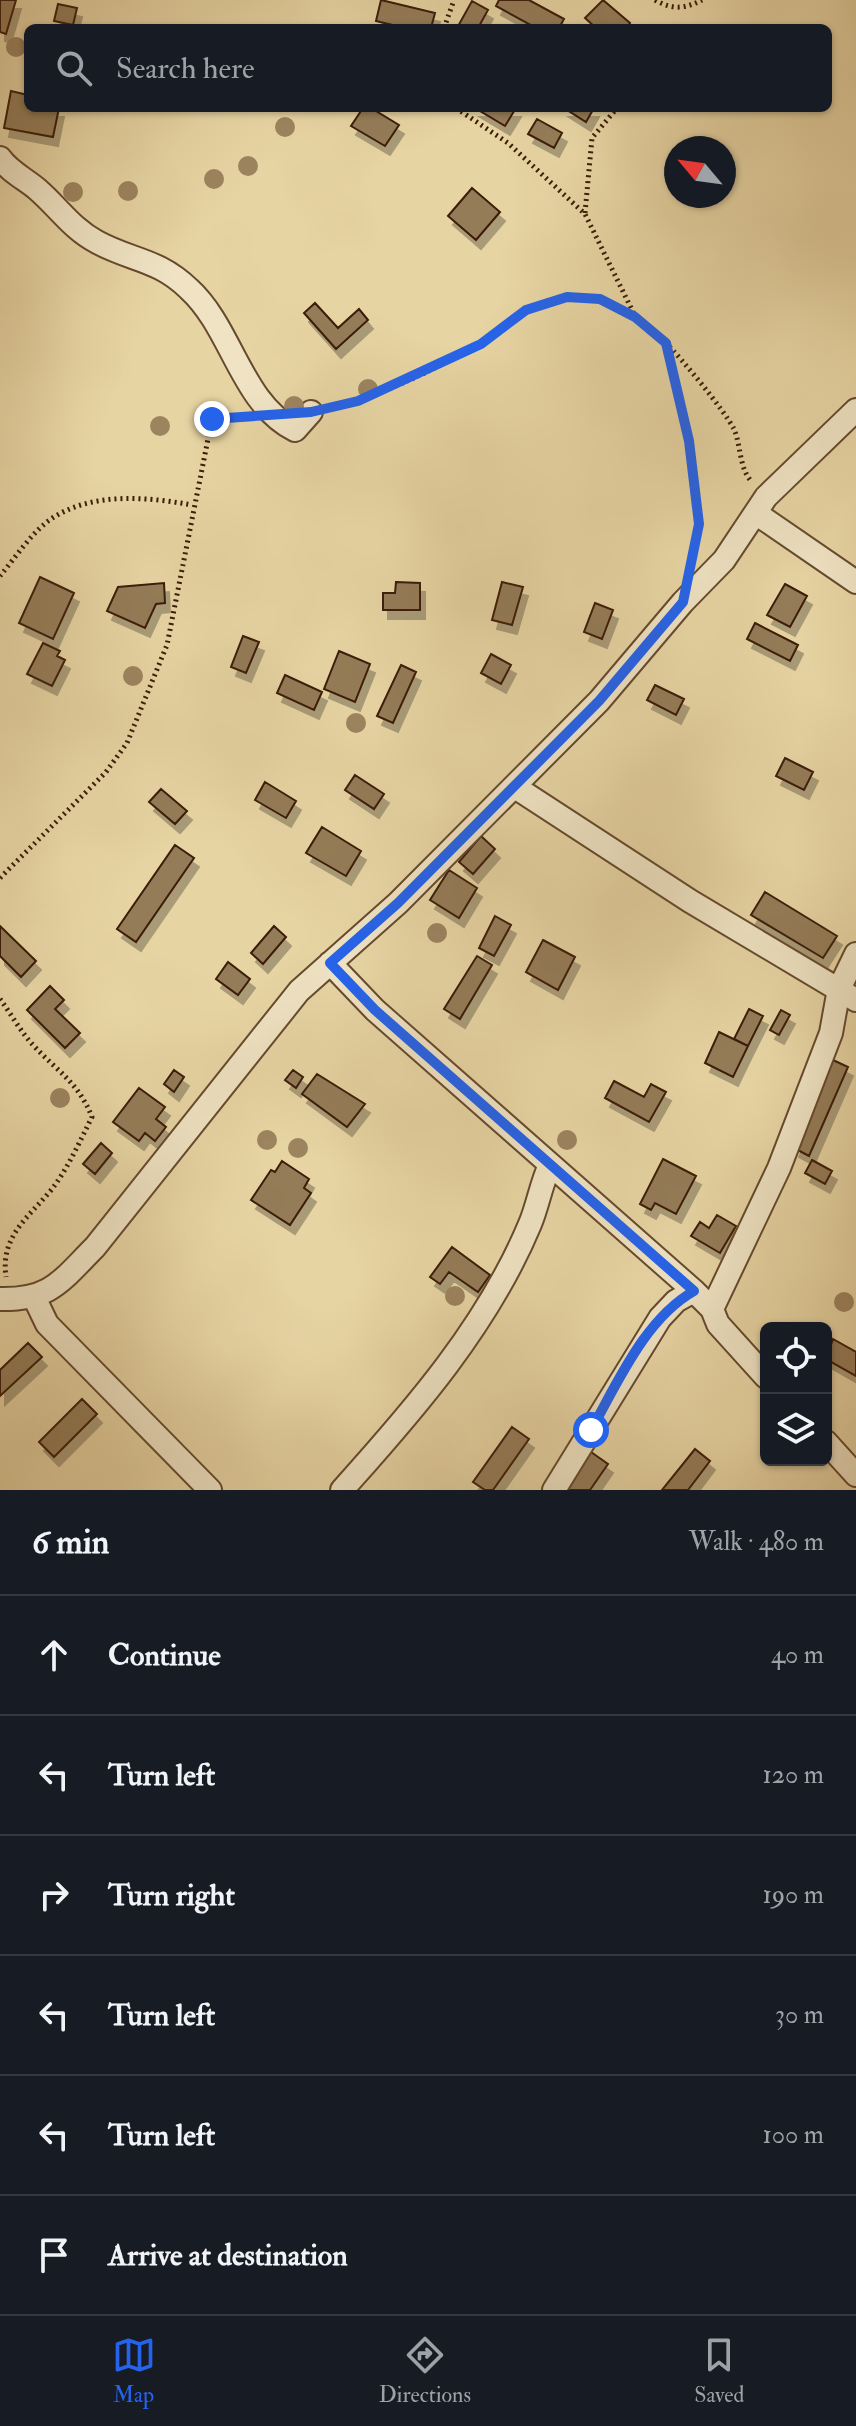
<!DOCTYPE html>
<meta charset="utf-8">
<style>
:root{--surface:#171b24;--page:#20242c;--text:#f1f3f6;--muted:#9ea1a6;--line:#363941;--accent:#2563eb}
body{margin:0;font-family:"IM FELL Double Pica",serif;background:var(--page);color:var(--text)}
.controls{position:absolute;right:24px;bottom:24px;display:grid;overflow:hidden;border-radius:12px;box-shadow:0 2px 6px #0004}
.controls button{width:72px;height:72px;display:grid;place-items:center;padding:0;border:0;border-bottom:2px solid var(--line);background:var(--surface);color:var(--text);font:40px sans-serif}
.compass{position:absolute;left:664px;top:136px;width:72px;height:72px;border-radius:50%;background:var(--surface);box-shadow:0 2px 6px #0004;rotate:299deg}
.stop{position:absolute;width:24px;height:24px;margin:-18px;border:6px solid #2563eb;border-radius:50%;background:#fff}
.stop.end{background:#2563eb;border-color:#fff;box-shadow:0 2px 8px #0008}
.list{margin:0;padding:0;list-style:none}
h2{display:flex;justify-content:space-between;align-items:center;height:104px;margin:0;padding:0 32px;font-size:34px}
h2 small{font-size:26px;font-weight:400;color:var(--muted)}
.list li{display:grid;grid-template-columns:52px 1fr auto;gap:24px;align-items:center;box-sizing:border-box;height:120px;padding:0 32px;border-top:2px solid var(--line)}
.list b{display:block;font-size:30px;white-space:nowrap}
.list em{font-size:26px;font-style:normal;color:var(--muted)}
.icon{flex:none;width:44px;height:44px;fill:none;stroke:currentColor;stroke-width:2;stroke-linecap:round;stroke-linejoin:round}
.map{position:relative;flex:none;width:856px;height:1490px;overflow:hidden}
.search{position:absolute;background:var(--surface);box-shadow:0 2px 6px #0004;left:24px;right:24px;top:24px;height:88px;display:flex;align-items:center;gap:20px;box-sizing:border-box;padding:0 28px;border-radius:12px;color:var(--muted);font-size:30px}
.sheet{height:824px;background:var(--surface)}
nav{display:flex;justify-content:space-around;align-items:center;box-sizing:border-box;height:112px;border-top:2px solid var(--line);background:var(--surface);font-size:22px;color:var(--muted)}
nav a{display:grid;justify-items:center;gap:4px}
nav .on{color:var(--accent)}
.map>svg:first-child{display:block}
.building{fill:#947c58;stroke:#3b1c07;stroke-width:2;filter:url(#shadow)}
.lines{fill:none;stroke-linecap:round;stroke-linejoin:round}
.minor-casing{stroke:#664a2e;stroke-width:26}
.path{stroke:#3b1c07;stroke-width:5;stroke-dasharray:2 4;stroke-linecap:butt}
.minor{stroke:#efe3c3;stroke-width:22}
.tree{fill:#9c845f}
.route{stroke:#2563eb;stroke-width:10}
</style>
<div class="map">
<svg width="856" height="1490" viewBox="0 0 856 1490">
<defs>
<filter id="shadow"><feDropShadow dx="5" dy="9" stdDeviation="0" flood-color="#0004"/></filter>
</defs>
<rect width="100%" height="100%" fill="#e7d4a3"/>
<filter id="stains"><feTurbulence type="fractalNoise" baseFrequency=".0025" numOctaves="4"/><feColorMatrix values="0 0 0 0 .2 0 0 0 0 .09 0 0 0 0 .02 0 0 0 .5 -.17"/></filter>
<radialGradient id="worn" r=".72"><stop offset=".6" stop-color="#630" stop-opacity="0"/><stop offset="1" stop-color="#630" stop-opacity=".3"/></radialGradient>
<!-- building -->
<path class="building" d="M0,0h16l-10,34 -6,-2z
M381,0l54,13 -4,15h-26l-29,-7z
M499,0h30l35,19 -5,9h-23l-40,-22z
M603,0l27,23 -3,5h-31l-11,-10z
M472,1l16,9 -10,18h-21z
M58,4l19,4 -4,17 -19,-4z
M11,91l17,4v13h31l-6,29 -49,-9z
M363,108h8l28,17 -14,21 -34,-20z
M475,108h41l-11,18z
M564,108h30l-8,14z
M537,119l25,14 -8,15 -26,-14z
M472,188l28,24 -24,28 -28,-24z
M315,303l23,25 21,-19 9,11 -32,29 -32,-36z
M40,577l34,16 -21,46 -34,-16z
M396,582l24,1v27h-37v-17h12z
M502,582l21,5 -11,38 -20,-5z
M164,583l1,20 -9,1 -11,24 -38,-17 11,-24z
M785,584l22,12 -17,31 -23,-12z
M595,603l18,7 -11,29 -18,-7z
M755,623l43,22 -8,16 -43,-22z
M243,636l16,6 -13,31 -15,-6z
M43,643l17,8 -3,5 8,4 -13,26 -25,-12z
M339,651l31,13 -15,38 -31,-13z
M491,654l20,11 -10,19 -20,-11z
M401,665l15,7 -23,51 -16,-7z
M285,675l37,17 -8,18 -37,-17z
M655,685l29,14 -8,16 -29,-15z
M785,758l28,14 -9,18 -28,-14z
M355,775l29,19 -10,15 -29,-19z
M265,782l31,19 -10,17 -31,-18z
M161,789l26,22 -12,13 -26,-22z
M322,827l39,24 -15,25 -40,-23z
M481,836l14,13 -22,25 -14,-12z
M175,845l19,13 -58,84 -19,-13z
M449,870l28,18 -18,30 -29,-18z
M765,892l72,44 -14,22 -72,-43z
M495,916l16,9 -17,31 -15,-8z
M0,926l36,35 -15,16 -21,-21z
M274,926l12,11 -23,27 -12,-11z
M543,940l32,17 -17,33 -32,-18z
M477,956l15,9 -32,54 -16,-10z
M228,962l22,17 -12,16 -22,-16z
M50,986l14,14 -9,9 25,24 -15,15 -38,-38z
M749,1009l14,7 -15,30 -14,-7z
M781,1010l9,5 -11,20 -9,-5z
M719,1032l29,14 -15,31 -28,-14z
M833,1060l15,7 -39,89 -15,-8z
M174,1070l10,7 -10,15 -10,-8z
M293,1070l10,7 -7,11 -11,-8z
M317,1074l48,30 -18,23 -45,-33z
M614,1081l30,16 7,-13 15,8 -17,30 -44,-24z
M139,1088l26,19 -9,12 10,8 -11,14 -10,-8 -6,8 -26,-19z
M101,1143l11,10 -17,21 -12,-10z
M663,1159l33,17 -20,38 -21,-11 -4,7 -11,-6z
M812,1160l20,11 -7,13 -20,-11z
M282,1161l27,18 -5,9 7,5 -21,32 -39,-25 20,-30 4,2z
M717,1215l19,11 -16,27 -29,-17 9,-14 9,6z
M452,1247l38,28 -12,17 -29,-20 -9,12 -10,-7z
M833,1339l23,13v24l-30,-17z
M28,1343l14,14 -42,39v-26z
M82,1399l15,15 -43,43 -15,-15z
M512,1427l17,12 -36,51h-8l-12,-8z
M695,1449l15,12 -22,29h-26z
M591,1452l17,12 -18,26h-25z"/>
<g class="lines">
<defs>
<path id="minor" d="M0,158c9,13 25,21 37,31 21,18 35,40 60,53 35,19 61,17 92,47 43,39 52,114 106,141l16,-18
M757,514l99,68
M515,787l175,114 166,99
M330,963l45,47 319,281 18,18 6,15 48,53
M0,1299c51,1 61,-18 95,-52l204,-256 99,-88 201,-202 84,-99 41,-42 42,-63 90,-87
M35,1299l12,25 163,166
M712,1309l67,-141 52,-135 8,-44 17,-35
M826,1442l30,33
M342,1490c72,-80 146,-165 188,-266 8,-19 11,-40 20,-59
M554,1490l106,-172 16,-17 18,-10"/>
</defs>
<!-- minor casing -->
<use href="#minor" class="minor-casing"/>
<!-- path -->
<path class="path" d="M655,0c18,10 29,9 47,0
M444,28l10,-28
M456,108l52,35 77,71 49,100
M585,213l7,-75 25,-30
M666,344c15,70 38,138 29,210
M333,407c50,-12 101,-37 146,-63 16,-9 29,-22 44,-32 50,-31 105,-8 143,31 16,16 58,67 68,86 7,16 5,38 17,52
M0,576c16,-19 33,-46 54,-59 40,-25 94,-20 138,-12
M0,878l106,-106 21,-29 40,-98 45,-226 32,-2
M0,999c11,15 21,33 33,46 25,27 45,37 59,72 -12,24 -24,51 -40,72 -23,28 -52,47 -46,88"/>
<!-- minor -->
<use href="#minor" class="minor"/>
</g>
<!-- trees -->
<g class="tree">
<circle cx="16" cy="47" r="10"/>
<circle cx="285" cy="127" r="10"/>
<circle cx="248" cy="166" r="10"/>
<circle cx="214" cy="179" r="10"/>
<circle cx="128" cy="191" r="10"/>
<circle cx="73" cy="192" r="10"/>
<circle cx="368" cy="389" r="10"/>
<circle cx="294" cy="406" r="10"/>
<circle cx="160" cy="426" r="10"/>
<circle cx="133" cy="676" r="10"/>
<circle cx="356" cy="723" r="10"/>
<circle cx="437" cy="933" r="10"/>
<circle cx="60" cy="1098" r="10"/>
<circle cx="267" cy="1140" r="10"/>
<circle cx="567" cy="1140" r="10"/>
<circle cx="298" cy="1148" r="10"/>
<circle cx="455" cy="1296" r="10"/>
<circle cx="844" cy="1302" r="10"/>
</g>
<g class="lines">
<!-- route -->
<path class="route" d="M212,419l99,-7 47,-11 123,-57 45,-34 41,-13 33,2 35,18 31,26 23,98 10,83 -16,78 -84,99 -201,202 -68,60 45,47 319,281c-49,28 -76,91 -103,139"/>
</g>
<rect width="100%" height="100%" filter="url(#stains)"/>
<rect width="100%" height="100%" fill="url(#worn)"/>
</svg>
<div class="controls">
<button><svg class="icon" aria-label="locate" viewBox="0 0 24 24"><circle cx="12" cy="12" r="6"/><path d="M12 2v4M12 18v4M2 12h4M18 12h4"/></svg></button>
<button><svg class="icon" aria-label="layers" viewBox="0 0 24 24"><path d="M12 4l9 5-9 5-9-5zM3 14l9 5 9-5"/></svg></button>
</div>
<svg class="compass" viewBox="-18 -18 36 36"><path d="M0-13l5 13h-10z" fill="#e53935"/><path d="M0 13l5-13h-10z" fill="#9ea1a6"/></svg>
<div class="stop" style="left:591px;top:1430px"></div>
<div class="stop end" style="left:212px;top:419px"></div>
<div class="search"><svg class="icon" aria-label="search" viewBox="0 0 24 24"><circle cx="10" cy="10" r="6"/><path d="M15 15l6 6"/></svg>Search here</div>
</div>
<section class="sheet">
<h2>6 min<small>Walk · 480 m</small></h2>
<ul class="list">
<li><svg class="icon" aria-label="ahead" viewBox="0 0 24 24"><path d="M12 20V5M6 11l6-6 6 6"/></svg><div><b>Continue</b></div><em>40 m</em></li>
<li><svg class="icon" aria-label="left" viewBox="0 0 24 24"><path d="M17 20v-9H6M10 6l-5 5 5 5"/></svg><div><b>Turn left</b></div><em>120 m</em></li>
<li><svg class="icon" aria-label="right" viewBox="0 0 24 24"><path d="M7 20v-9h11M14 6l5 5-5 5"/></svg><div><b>Turn right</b></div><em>190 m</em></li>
<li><svg class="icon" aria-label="left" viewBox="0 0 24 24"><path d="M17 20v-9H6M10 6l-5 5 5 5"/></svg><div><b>Turn left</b></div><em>30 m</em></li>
<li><svg class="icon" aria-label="left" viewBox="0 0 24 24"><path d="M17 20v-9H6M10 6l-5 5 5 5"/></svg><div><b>Turn left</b></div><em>100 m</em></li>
<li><svg class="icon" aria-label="arrive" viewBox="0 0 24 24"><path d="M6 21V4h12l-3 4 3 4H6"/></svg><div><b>Arrive at destination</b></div></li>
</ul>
</section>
<nav>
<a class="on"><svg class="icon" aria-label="map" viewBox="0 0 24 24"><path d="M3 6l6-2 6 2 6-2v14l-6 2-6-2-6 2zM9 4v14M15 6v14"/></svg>Map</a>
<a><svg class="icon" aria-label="directions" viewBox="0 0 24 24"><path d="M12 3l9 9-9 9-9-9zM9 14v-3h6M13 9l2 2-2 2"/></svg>Directions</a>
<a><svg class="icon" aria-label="saved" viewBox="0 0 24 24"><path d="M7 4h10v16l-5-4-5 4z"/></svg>Saved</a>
</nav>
